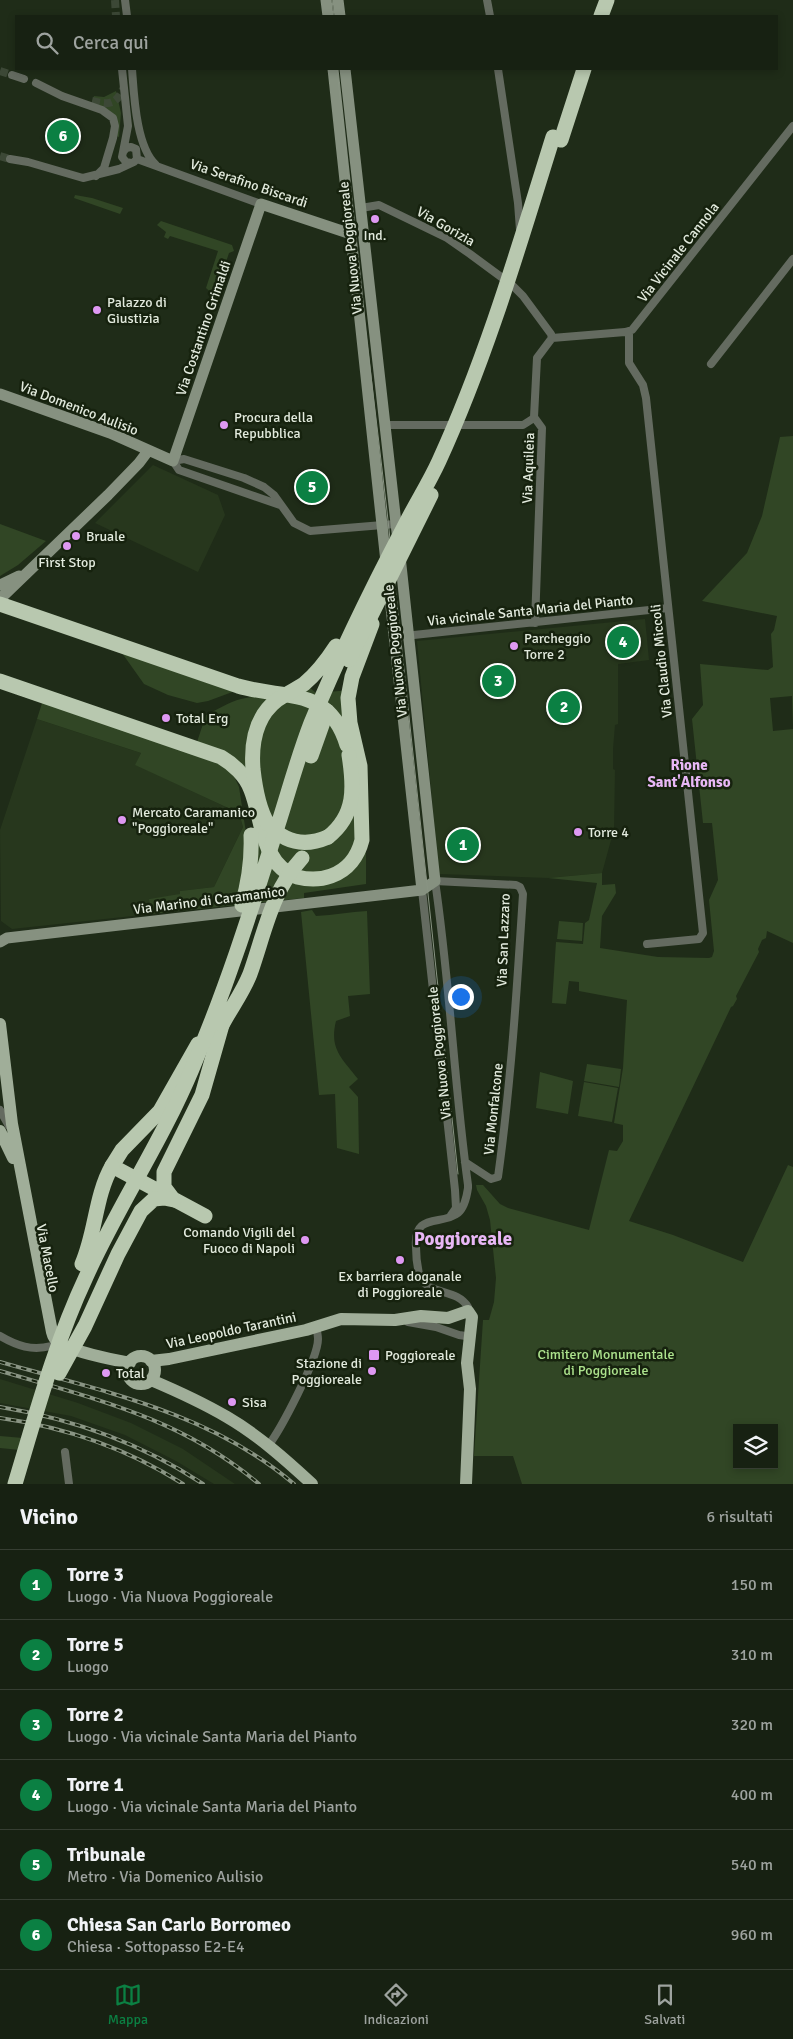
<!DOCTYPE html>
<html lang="it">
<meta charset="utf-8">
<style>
:root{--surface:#172112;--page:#20291b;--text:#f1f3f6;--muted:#9ea39f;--line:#363e32;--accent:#0b8043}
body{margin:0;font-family:Signika,sans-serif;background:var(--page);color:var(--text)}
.controls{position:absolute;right:15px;bottom:15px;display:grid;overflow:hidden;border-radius:0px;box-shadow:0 2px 8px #0003}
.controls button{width:45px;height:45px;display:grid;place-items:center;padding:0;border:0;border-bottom:1px solid var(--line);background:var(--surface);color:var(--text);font:25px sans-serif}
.you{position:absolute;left:460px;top:996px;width:18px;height:18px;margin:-12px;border:4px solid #fff;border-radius:50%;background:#1a73e8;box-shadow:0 0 0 8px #1a73e833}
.badge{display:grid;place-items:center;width:32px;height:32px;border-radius:50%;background:var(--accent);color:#fff;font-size:16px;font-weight:700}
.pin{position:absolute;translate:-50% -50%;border:2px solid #fff;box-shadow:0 1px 5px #0006}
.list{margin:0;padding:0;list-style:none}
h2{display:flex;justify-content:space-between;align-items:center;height:65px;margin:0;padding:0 20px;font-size:21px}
h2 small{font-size:16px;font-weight:400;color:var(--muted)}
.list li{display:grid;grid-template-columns:32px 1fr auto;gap:15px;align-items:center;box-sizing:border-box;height:70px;padding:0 20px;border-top:1px solid var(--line)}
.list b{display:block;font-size:19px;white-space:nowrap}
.list p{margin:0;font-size:16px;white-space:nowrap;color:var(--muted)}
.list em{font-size:16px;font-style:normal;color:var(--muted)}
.icon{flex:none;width:28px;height:28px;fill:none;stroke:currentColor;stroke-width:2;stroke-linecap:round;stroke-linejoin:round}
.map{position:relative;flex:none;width:793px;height:1484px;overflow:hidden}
.search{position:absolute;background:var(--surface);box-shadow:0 2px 8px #0003;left:15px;right:15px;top:15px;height:55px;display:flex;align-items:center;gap:12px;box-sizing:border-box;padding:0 18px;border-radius:0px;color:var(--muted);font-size:19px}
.sheet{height:485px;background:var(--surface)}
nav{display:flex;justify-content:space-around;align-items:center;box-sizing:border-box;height:70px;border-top:1px solid var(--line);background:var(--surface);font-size:14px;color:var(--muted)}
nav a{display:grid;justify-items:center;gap:2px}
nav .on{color:var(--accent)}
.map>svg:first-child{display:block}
.built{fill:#27371d}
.green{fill:#314625;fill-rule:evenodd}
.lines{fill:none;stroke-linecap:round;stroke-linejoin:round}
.street-tunnel{stroke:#3c4836;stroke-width:8;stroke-dasharray:8 4;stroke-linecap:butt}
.street{stroke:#646b60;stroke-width:8}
.secondary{stroke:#869180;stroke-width:11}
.primary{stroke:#a0ae99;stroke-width:12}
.highway{stroke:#b8c8af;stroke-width:15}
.tram{stroke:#899483;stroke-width:1}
.rail-casing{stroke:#899483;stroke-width:4}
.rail{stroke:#16220e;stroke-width:2;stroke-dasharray:5.5;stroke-linecap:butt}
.highway-bridge{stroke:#b8c8af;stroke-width:15}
.poi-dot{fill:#de98f2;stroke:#16220e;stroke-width:2}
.labels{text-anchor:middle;stroke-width:5;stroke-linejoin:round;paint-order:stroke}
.street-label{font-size:14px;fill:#e2eadd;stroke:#16220e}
.poi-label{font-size:14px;fill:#e2eadd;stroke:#16220e;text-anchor:start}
.park-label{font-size:14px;fill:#ade38d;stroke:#16220e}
.neighbourhood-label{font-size:15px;font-weight:bold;fill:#e8b7f6;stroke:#16220e}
.district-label{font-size:19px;font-weight:bold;fill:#e8b7f6;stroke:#16220e}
</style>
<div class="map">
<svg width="793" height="1484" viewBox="0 0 793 1484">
<rect width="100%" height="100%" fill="#1f2c18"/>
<!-- built -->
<path class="built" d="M153,465l65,30 7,20 -27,57 -103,-49z
M645,619l4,41 -31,4v60l-3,1 -2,24v20l2,1 -1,59 -12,44 -54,5 -109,-4 -22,-233z
M37,719l104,34 -5,12 103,48 4,14 -29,60 -33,4 -1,3 -6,2 -25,3 2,15 -139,15 -11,-8 -1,-91z
M0,1379l78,24 53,20 52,26 52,35h-21l-38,-23 -51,-26 -54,-19 -71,-13z"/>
<!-- green -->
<path class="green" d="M116,91l5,22 -2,24 -3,-1 1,-12 -26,-19 3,-9 10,1z
M75,195l17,3 31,10 -3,6 -46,-16z
M161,221l71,24 2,6 -5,2 -12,36 2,3 -2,6 -11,-10 12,-37 -48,-15 -2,3 -4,-2 2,-5 -9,-7z
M793,436v290l-1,-30 -22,2 3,33 20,-2v214l-26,-12 -1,7 -4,2 -4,9 1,3 -23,44 1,3 -4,7 -2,1 -102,214 44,14 70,27 45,-97 5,2v317h-271l-9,-28h-39l9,-136h6l5,-18 2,-24 -6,-58 -4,-14 -9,-16 -1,-5h7l17,19 8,4 81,22 20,-80 8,1 6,-10v-16l-9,-2 9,-55 4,-68 -48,-9v-9l-10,-1 -3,23 -14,-1 4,-61 27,2 2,-21 4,-3 8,-37 -49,-5 54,-5v12l13,-1 1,9 -14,23 -2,32 58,9 51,1 3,-1 2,-6 -5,-51 9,-20 -6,-57h-9l-11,-104 11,-14 -3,-41 68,6 5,-3 -2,-33 3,-4 3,-14 -75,-15 45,-48 15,-37 18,-79zM737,1428h37v37h-37z
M0,524l46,17 -28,24 -18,11z
M122,653l113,38 -27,10 -11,2 -29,-8 -24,-11z
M309,687l7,6 35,-3 15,144v50l-62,9v5l-153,16 -2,-15 31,-5v-3l34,-4 29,-60 -4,-14 -104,-48 6,-12 -104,-34 6,-19 175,59 15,15 6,13 9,59 8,-1 -8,-52c6,22 9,50 22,70 18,26 62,26 83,3 7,-8 10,-21 12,-32h-6c-2,14 -7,25 -19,33 -11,8 -26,11 -40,7 -45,-13 -32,-75 -55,-103 -13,-17 -29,-23 -48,-29l9,-27c11,-5 23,-13 35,-16 12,-3 27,-3 39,-2 41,4 58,23 65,62h8l-11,-37 -10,-15 -30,-15z
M312,910l4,6c18,-1 34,-4 51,-5l3,83 -22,2 2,20 -14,5c-7,28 6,37 22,58l-9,8 9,10 1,57 -22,-6 -2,-54 -16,1 -18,-183z
M559,921l24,2 -1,18 -25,-2z
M587,1064l34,5 -2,18 -35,-6z
M540,1072l33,9 -5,33 -32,-6z
M584,1082l34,6 -6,34 -34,-6z
M0,1436l23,2 -3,12 -20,-2z"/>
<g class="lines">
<!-- street-tunnel -->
<path class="street-tunnel" d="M115,0l1,16
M0,71l12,4
M92,101c18,4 24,4 32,-14
M0,156l10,3"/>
<!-- street -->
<path class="street" d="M125,0l2,16
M487,0l3,16
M122,69l6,57 -5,26
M132,69c2,26 4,78 24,96
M498,69l20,134 2,27
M12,75l12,4
M36,83l26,13 40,14 11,8 2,8 -2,12 -9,30 -8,8
M10,159l18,3 55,16 36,-9 15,-7 3,-3
M137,159l124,45
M131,163l-5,-1 -4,-5 1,-5 3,-4 5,-1 5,2 1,10
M361,208l18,-3 68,33 23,16 42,31 11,11 28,38 1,4
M629,331v32l14,22 3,13 57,535 -4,6 -52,5
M552,338l73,-6 7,-2 161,-204
M711,364l82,-105
M384,425h139l11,-7
M280,505l-101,-35 -6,-9 11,-2 60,19 20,9 10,8 20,28 16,8 85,-7
M535,623l7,-195 -8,-11 3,-59 15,-20
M395,637l273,-29
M422,890l33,300 1,18 -5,7
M0,1110l9,16
M465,1162l26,17 7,-2c13,-94 19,-189 25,-283l-3,-7 -4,-2 -81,-4c15,101 19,203 33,304v3c-1,7 -4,20 -10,25 -16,13 -45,-1 -42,34 0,8 1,18 3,27 8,23 37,13 49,33
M408,1322l28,5 23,8 7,1
M0,1336c17,10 32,15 51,10
M268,1446c13,-17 50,-87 50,-107 0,-4 -1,-8 -2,-12
M65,1452l4,32"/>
<!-- secondary -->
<path class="secondary" d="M326,0l2,16
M338,0l2,16
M333,69l53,493
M345,69l53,472
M0,394l110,39 63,28 88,-257 90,30
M388,580l34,310
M0,585l19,-9
M0,599l108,-104 31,-32 9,-12
M0,942l7,-4 415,-48 13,-9 -35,-325"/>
<!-- primary -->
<path class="primary" d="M0,1024l12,100 40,208c1,4 2,7 6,10 12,9 56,18 72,21
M0,1131l13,27
M127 1370a14 14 0 1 1 28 0a14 14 0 1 1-28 0Z
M151,1361l18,-2 137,-29 35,-11 54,1 26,-4 27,2 20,-7 4,6 -5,46 3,26 -4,95
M151,1380c26,11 52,23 76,37 31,18 59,43 85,67"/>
<!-- highway -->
<path class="highway" d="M601,16l6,-16
M561,140l23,-71
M0,604l238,82c48,14 91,0 109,59
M0,681l221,76c12,7 25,19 30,33 12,30 10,75 46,87 12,3 23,3 34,-1 17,-6 27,-20 31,-36l-2,-74 -10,-43 -2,-25 4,-21 20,-53
M268,824c17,19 37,23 60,13
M198,1044l-38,67 -38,39 -10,16 93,50
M173,1199l-9,-12v-15l38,-77 20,-70"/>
<!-- tram -->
<path class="tram" d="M332,0l2,16
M337,69l17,164 33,278 71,663"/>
<defs>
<path id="rail" d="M0,1362c102,29 211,51 294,122
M0,1371c95,28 181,47 259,113
M0,1407c73,12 141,36 203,77
M0,1418c64,9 128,31 183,66"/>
</defs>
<!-- rail casing -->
<use href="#rail" class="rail-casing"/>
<!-- rail -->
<use href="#rail" class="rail"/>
<!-- highway-bridge -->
<path class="highway-bridge" d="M349,660l82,-165
M311,756l16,-45
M268,824c-10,-16 -13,-37 -15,-55 -2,-26 2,-52 24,-69 9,-6 18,-10 27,-16 13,-11 23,-24 32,-38
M328,837c28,-22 26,-50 21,-82
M242,905c7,-24 10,-46 9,-70
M222,1025c9,-17 21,-33 28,-51 15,-42 21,-82 52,-116
M82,1264c14,-32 13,-68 30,-98
M59,1373l26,-47 33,-72 23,-43 13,-12 10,-1 10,2
M15,1484c21,-70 40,-141 71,-207 32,-71 76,-136 106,-208 33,-77 58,-155 83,-235 12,-36 22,-75 36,-111 28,-68 60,-133 94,-198 11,-22 24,-42 34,-64 48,-105 80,-215 114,-324"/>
</g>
<!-- markers -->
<g class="poi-dot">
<circle cx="375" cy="219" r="5"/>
<circle cx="97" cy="310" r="5"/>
<circle cx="224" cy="425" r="5"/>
<circle cx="76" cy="536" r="5"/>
<circle cx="67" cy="546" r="5"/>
<circle cx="514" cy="646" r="5"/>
<circle cx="166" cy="718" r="5"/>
<circle cx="122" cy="820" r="5"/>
<circle cx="578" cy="832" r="5"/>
<circle cx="305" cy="1240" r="5"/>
<circle cx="400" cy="1260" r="5"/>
<rect x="368" y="1349" width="12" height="12" rx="2.5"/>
<circle cx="372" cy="1371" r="5"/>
<circle cx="106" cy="1373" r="5"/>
<circle cx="232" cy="1402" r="5"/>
</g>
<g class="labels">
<!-- street labels -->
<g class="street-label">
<text transform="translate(249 183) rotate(19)" y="5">Via Serafino Biscardi</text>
<text transform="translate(446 226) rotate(30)" y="5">Via Gorizia</text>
<text transform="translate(350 248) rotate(-96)" y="5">Via Nuova Poggioreale</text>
<text transform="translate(678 252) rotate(-52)" y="5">Via Vicinale Cannola</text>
<text transform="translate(203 328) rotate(-71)" y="5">Via Costantino Grimaldi</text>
<text transform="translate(79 408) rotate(21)" y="5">Via Domenico Aulisio</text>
<text transform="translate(528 468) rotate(-88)" y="5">Via Aquileia</text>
<text transform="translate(530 610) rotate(-6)" y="5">Via vicinale Santa Maria del Pianto</text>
<text transform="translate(395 651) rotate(-96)" y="5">Via Nuova Poggioreale</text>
<text transform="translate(661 661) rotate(-96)" y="5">Via Claudio Miccoli</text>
<text transform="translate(209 900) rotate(-7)" y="5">Via Marino di Caramanico</text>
<text transform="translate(503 940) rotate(-88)" y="5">Via San Lazzaro</text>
<text transform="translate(439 1053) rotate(-96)" y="5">Via Nuova Poggioreale</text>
<text transform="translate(493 1109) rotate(-84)" y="5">Via Monfalcone</text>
<text transform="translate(48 1258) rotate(79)" y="5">Via Macello</text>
<text transform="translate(231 1330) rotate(-12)" y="5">Via Leopoldo Tarantini</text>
</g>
<!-- poi labels -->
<g class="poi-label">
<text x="375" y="240" text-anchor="middle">Ind.</text>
<text x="107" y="307">Palazzo di<tspan x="107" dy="16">Giustizia</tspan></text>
<text x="234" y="422">Procura della<tspan x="234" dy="16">Repubblica</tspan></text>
<text x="86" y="541">Bruale</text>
<text x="67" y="567" text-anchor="middle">First Stop</text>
<text x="524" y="643">Parcheggio<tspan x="524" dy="16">Torre 2</tspan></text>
<text x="176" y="723">Total Erg</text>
<text x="132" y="817">Mercato Caramanico<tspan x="132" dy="16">"Poggioreale"</tspan></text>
<text x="588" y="837">Torre 4</text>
<text x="295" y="1237" text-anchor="end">Comando Vigili del<tspan x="295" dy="16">Fuoco di Napoli</tspan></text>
<text x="400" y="1281" text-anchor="middle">Ex barriera doganale<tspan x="400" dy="16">di Poggioreale</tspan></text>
<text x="385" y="1360">Poggioreale</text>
<text x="362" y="1368" text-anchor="end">Stazione di<tspan x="362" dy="16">Poggioreale</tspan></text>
<text x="116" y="1378">Total</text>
<text x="242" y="1407">Sisa</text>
</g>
<!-- park labels -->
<g class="park-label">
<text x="606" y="1359">Cimitero Monumentale<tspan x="606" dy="16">di Poggioreale</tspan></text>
</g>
<!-- neighbourhood labels -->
<g class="neighbourhood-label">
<text x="689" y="770">Rione<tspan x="689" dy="17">Sant'Alfonso</tspan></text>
</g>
<!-- district labels -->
<g class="district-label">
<text x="463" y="1245">Poggioreale</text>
</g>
</g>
</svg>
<div class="controls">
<button><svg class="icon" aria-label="layers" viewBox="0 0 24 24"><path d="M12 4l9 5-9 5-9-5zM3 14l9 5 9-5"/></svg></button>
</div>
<div class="you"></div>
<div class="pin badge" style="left:463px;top:845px">1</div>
<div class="pin badge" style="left:564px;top:707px">2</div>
<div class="pin badge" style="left:498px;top:681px">3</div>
<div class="pin badge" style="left:623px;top:642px">4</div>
<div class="pin badge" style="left:312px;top:487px">5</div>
<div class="pin badge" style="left:63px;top:136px">6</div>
<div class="search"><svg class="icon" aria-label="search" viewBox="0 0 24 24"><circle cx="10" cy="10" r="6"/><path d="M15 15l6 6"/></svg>Cerca qui</div>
</div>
<section class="sheet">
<h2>Vicino<small>6 risultati</small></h2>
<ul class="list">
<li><span class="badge">1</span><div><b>Torre 3</b><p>Luogo · Via Nuova Poggioreale</p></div><em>150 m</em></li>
<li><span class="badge">2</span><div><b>Torre 5</b><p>Luogo</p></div><em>310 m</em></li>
<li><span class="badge">3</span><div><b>Torre 2</b><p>Luogo · Via vicinale Santa Maria del Pianto</p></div><em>320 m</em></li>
<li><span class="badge">4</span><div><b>Torre 1</b><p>Luogo · Via vicinale Santa Maria del Pianto</p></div><em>400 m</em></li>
<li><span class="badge">5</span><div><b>Tribunale</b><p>Metro · Via Domenico Aulisio</p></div><em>540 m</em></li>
<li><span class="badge">6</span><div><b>Chiesa San Carlo Borromeo</b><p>Chiesa · Sottopasso E2-E4</p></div><em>960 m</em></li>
</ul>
</section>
<nav>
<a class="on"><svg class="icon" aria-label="map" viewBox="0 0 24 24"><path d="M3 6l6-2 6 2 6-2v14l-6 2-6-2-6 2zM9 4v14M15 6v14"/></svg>Mappa</a>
<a><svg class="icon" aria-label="directions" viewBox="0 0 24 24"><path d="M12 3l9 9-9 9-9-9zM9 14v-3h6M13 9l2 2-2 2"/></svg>Indicazioni</a>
<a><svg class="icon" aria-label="saved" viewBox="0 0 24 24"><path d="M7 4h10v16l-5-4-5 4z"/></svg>Salvati</a>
</nav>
